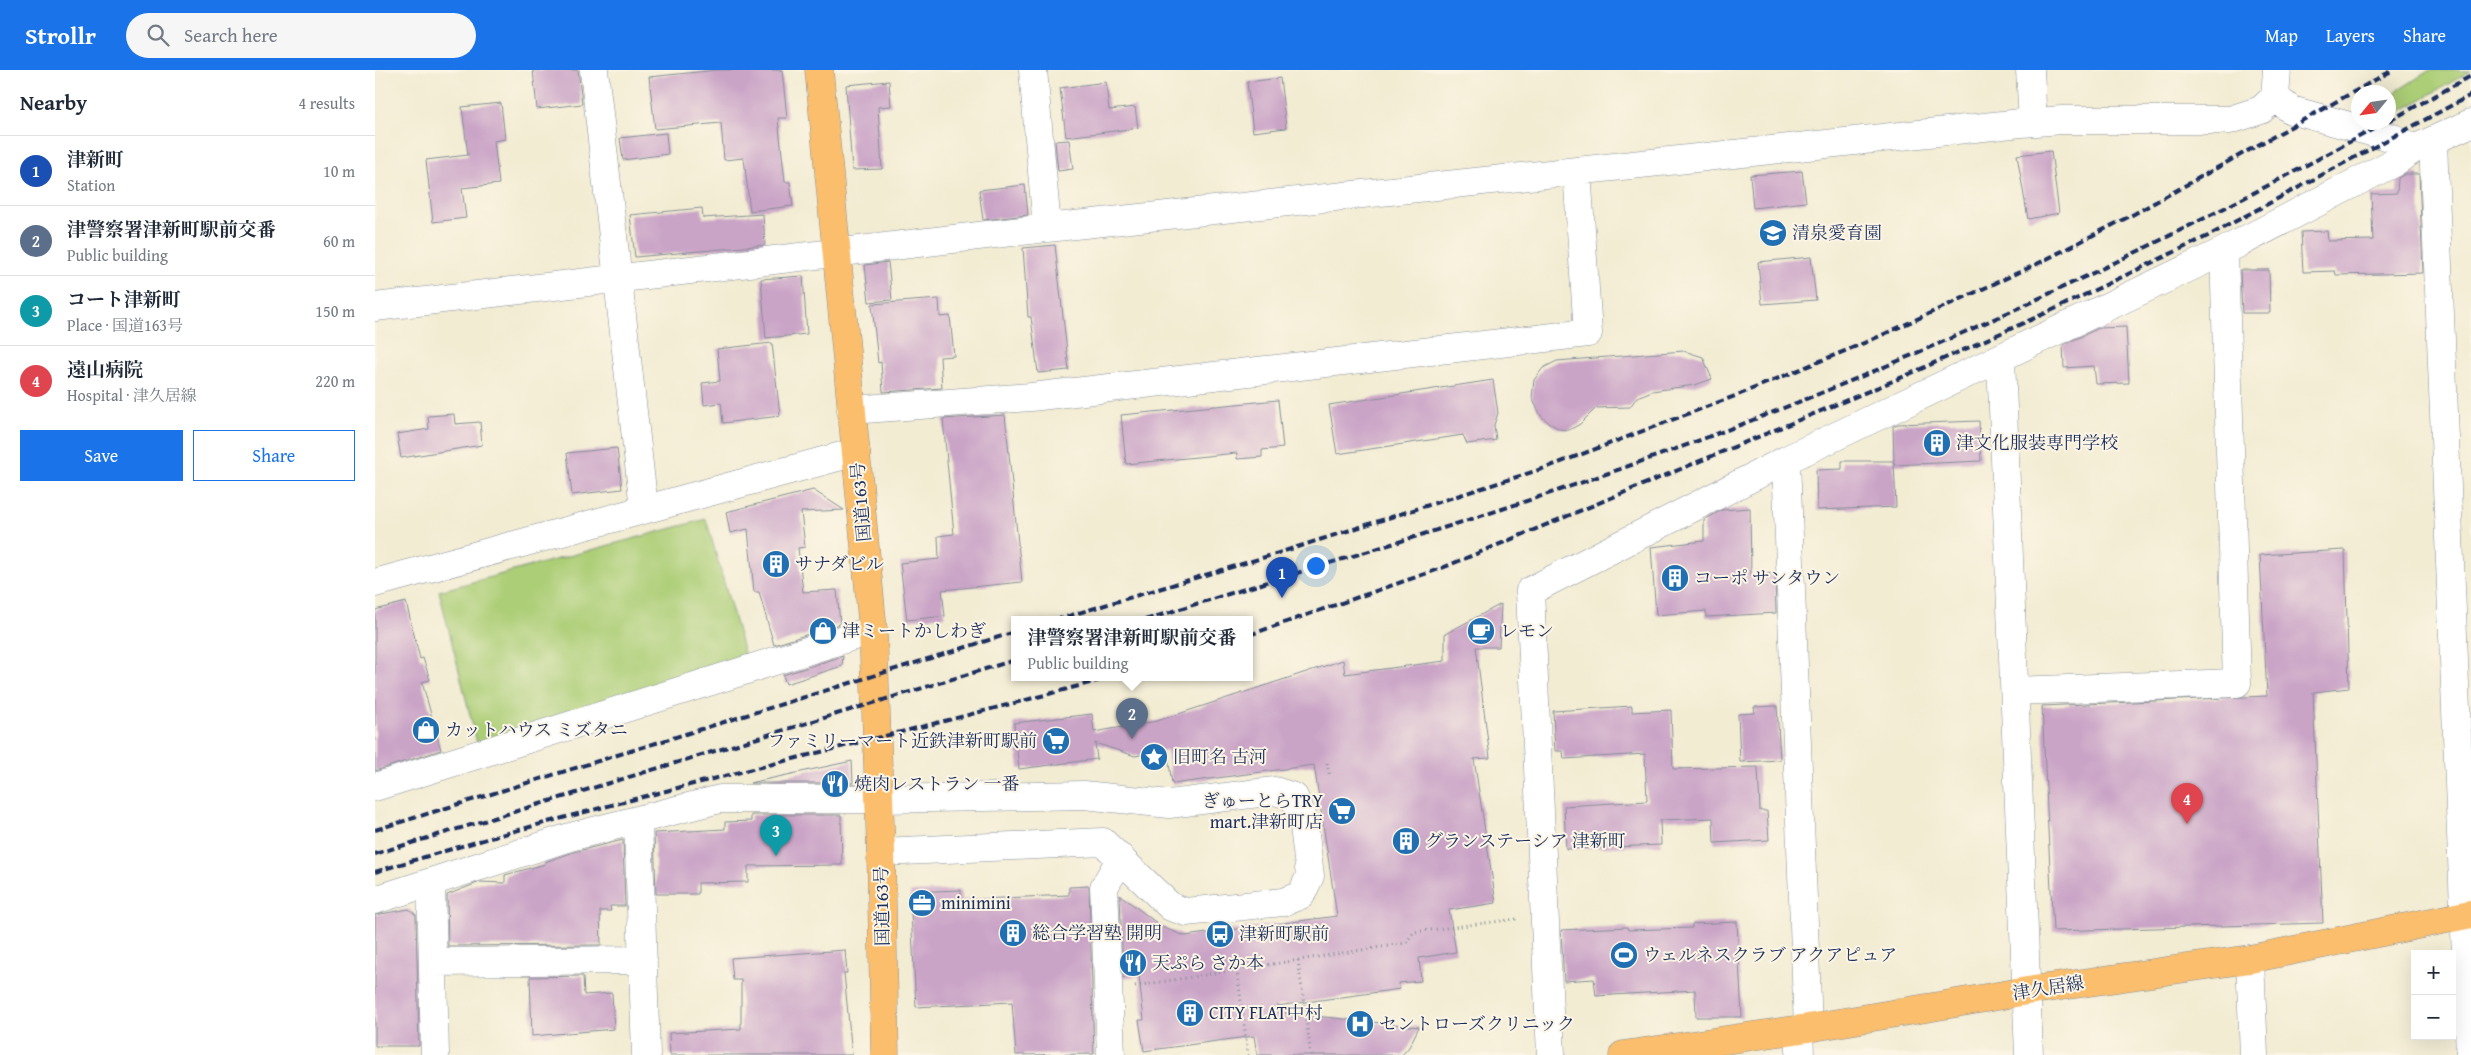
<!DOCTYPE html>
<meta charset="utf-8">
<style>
:root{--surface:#fff;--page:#f6f6f7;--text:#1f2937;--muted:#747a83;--line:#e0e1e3;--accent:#1a73e8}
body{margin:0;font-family:"Gentium Book Plus","Noto Serif JP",serif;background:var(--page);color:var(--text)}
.controls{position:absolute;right:15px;bottom:15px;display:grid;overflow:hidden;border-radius:0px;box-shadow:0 5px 20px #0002}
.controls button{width:45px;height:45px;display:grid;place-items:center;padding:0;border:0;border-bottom:1px solid var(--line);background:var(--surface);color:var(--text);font:25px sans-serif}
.compass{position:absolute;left:1976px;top:15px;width:45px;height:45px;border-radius:50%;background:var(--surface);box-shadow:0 5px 20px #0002;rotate:241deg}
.you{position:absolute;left:940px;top:495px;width:18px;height:18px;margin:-12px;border:4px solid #fff;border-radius:50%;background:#1a73e8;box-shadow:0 0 0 8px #1a73e833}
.badge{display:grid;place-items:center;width:32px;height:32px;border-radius:50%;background:var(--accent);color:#fff;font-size:16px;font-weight:700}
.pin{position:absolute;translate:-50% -41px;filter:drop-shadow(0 1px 2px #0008)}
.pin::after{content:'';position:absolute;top:26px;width:18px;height:15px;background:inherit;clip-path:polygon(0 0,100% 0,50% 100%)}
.popup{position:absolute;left:636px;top:546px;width:242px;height:65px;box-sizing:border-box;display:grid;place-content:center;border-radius:0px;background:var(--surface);filter:drop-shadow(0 1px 4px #0005);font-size:16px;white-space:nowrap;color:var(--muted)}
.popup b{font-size:19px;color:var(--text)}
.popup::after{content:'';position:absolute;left:50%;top:100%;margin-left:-10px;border:10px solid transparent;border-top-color:var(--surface)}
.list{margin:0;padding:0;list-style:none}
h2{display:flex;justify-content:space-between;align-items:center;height:65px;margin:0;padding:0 20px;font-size:21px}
h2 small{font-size:16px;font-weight:400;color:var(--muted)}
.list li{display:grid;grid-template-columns:32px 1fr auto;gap:15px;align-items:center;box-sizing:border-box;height:70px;padding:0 20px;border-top:1px solid var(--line)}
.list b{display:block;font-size:19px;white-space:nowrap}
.list p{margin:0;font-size:16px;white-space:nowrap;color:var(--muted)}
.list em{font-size:16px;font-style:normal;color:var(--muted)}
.actions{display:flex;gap:10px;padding:15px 20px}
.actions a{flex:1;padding:11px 0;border:1px solid var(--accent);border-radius:0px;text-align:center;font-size:18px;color:var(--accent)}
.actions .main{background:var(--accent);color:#fff}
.icon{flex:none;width:28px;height:28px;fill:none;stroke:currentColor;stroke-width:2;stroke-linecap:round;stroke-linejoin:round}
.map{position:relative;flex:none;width:2096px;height:985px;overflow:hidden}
header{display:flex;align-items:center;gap:30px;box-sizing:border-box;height:70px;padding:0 25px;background:var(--accent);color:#fff}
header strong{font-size:24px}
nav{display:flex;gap:28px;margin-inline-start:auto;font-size:18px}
.search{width:350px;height:45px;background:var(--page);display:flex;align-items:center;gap:12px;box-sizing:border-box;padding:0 18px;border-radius:28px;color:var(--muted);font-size:19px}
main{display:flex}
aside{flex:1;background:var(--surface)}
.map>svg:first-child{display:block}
.green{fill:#acce76;stroke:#647e6a}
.building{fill:#caa4c7}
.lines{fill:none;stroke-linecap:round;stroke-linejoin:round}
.minor-casing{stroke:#868e98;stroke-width:29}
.major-casing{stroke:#868e98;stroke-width:29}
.highway-casing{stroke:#868e98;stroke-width:29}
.path{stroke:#868e98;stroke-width:3;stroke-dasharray:1 4;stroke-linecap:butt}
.minor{stroke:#fff;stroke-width:28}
.major{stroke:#fabe6d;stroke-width:28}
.highway{stroke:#fabe6d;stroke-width:28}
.rail{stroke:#1b2f5e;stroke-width:4;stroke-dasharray:8 4;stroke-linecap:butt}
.labels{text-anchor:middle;stroke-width:4;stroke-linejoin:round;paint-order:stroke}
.poi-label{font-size:18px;fill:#1b2f5e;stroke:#fcf5e5;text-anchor:start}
.street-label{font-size:18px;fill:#1b2f5e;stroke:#fcf5e5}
</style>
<header>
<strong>Strollr</strong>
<div class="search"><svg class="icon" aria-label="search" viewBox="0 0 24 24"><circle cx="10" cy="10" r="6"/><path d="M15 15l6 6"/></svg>Search here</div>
<nav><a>Map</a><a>Layers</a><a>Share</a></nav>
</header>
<main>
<aside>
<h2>Nearby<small>4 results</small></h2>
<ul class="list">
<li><span class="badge" style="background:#1a4fb4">1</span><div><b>津新町</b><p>Station</p></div><em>10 m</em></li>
<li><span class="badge" style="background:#5c6f8a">2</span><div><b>津警察署津新町駅前交番</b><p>Public building</p></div><em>60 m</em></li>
<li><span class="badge" style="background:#0f9aa8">3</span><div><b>コート津新町</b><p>Place · 国道163号</p></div><em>150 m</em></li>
<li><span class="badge" style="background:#e0444e">4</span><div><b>遠山病院</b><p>Hospital · 津久居線</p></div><em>220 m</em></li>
</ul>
<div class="actions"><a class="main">Save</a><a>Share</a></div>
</aside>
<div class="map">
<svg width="2096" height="985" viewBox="0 0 2096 985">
<rect width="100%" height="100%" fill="#fcf5e5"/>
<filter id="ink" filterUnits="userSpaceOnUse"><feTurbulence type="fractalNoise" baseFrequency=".02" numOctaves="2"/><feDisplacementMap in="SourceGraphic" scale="10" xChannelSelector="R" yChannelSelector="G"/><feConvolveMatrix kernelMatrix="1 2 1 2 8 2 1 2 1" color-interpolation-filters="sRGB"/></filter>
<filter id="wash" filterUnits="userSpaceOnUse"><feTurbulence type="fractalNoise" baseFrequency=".0096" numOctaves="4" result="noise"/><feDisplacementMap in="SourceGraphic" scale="20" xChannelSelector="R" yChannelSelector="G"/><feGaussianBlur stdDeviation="1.12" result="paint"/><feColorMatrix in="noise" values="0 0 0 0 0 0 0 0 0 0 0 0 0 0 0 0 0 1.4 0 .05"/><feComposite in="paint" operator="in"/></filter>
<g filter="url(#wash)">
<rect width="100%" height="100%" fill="#f2ecd3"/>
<!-- green -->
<path class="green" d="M2055,0l41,1 -82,47v-22z
M331,449l40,141 -269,83 -38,-152z"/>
<g id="blocks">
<!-- building -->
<path class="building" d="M158,0h45l4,34 -45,5z
M342,0h65l5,48h-9l7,64h5l3,24 -43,5 -6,-53 -20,2 -3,-37 -66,6 -6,-52z
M905,8l6,50 -33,4 -6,-50z
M514,11l2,25 -13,1 4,62 -30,1 -6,-85z
M731,12l3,28 26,-3 3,21 -72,9 -6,-49z
M126,33l4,36 -11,2 5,43 -37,4 4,30 -33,4 -7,-62 42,-5 -6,-48z
M291,63l2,21 -45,6 -3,-22z
M694,70l4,29 -15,2 -3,-30z
M1676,81l8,62 -31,6 -11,-64z
M1427,101l4,31 -53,6 -3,-33z
M2030,104h14l4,99 -87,2 -1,-4 -32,1 -2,-40 26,-1 1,10 45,-1 -2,-46 26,-1 1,-15z
M650,115l3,30 -45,5 -4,-30z
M327,138l1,10 60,-4 2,31 -130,12 -5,-42z
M680,175l14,125 -31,3 -7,-56h-3l-5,-69z
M1436,187l5,43 -54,4 -4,-42z
M513,192l4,38 -23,2 -4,-37z
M1865,200h29l1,43h-28z
M428,206l4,58 -41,4 -5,-59z
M564,229l1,18 10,-1 4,40 -14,1 2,31 -59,4 -2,-30 -3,1 -6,-59z
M1751,257l3,56 -33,1 -2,-18 -30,2 -1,-23 36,-17z
M397,273l8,73 -57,7 -2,-20 -17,2 -2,-22 18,-2 -3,-32z
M1309,281l19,6 9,22 -17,6 -43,6 -15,6 -7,10 -34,1 -16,16 -11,6 -10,-1 -11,-7 -7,-6 -9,-18 2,-18 9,-12 14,-7z
M1118,310l5,33 -4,12 2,15 -29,4 -4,-9 -126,19 -8,-49z
M903,330l5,48 -21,2v7l-25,2v-6l-111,11 -5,-49z
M79,344l1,10 25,-2 2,23 -81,13 -4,-24 32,-5 -1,-13z
M630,345l17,167 -80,8 3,26 -38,4 -7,-57 39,-4 -1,-23 16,-2 -11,-115z
M1604,351l2,40 -87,4v-3l2,45 -79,3 -1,-40 26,-1v-8h52l-1,-35 5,-2z
M242,378l5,41 -50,6 -5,-42z
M438,420l31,20 -43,2 4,35 -7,1 5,44 34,-2 3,34 -66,21 -15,-53h-5l-6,-63 -18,4 -4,-21z
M1375,438l1,67 24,-2 1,40 -70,4v-6l-50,4 -5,-68 53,-6v-21l18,-10z
M1970,480l4,138 -36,4 10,231 -270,8 -11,-225 225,-10 -7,-141z
M31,532l14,57 3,-1 7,22 -8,2 19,68 -66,21v-161z
M1126,534l-2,43h-23l14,111 -16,1 22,144 -47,7 7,42 -37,6 2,23 -22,2 1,6 -123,17v6l142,15 -10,20 -7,8h-145l-3,-19 -110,15 -5,-31h5l-5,-44 -16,2 -3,-83 42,32 23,9 152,-20 -23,-151 -142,19 -5,-34 -32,6 -40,-13 2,16 -78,10 -5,-46 78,-9 2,18 63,-11 186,-61 2,14 100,-13v-27z
M468,586l-1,10 -56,18 -3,-9z
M1257,636v6l39,-2 2,59 85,-2 2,44h7l2,29 -55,3 -1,-25 -53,2 1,25 -95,4 -2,-43 83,-5 -2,-47 -81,5 -1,-8h-8l-2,-40z
M1402,636l3,54 -40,2 -2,-48 17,-1 -1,-6z
M477,691l1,22h-103z
M376,745h90l1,50 -94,1v16l-50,1v11h-42l-2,-61 71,-4v-7l26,-1z
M248,770l2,66h-15l1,5h-11l1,34 -153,1 -1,-51 33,-13 25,1v-8l40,-11v-2l29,-10z
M714,816l5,168 -78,1 -4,-53 -96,5 -6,-115 51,-2v10l108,-5v-8z
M34,839l7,6 3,131h-44v-131z
M1362,852l5,95h-46l-1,-27 -99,6 -2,-17 -30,2 -3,-51 66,-3 1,3 64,-2v-4z
M470,880l2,23h-3l8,82h-182l-1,-22 72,-4v-49h-8l-2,-22z
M208,906l1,19 28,-2 2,36 -82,7 -2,-59z"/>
</g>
</g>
<g filter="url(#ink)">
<use href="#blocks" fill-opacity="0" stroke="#868e98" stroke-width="1"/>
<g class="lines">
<defs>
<path id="minor" d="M219,0l50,438
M658,0l14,158
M1655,0l3,52
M1900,27l16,13 102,28 21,11
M2058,72l37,913
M0,237l672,-79 974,-105 41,-3h168l31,-10 14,-13 2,-27
M1626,289l28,696
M476,340l180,-13 557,-64 -11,-162
M1411,390l22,568
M0,513l481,-131
M1640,621l222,-8 -13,-432
M0,717l498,-157
M263,751l8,234
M0,830l56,-18
M1875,889l4,96
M58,892l210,-2
M1424,959l1,26
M60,985l-4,-173 139,-45 150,-38h160l204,-4 85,9 106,-13 19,6 9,21 7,58 -9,19 -18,7 -97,10 -15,-5 -68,-65 -222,10
M736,985l-7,-168 17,-29
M1176,985l-21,-464 256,-131 438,-209 171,-89 19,-13 57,-26"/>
<path id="major" d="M1248,985l185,-27 219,-37 223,-32 221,-45"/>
<path id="highway" d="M444,0l54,560 8,222 4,203"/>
</defs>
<!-- minor casing -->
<use href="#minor" class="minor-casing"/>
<!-- major casing -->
<use href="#major" class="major-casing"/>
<!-- highway casing -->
<use href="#highway" class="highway-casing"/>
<!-- path -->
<path class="path" d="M952,693l3,14
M923,890l13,95
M862,900l11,85
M760,916l271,-43 8,-11 103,-13"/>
<!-- minor -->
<use href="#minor" class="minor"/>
<!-- major -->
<use href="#major" class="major"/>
<!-- highway -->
<use href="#highway" class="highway"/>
<!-- rail -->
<path class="rail" d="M2014,51l82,-45
M680,550l217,-65 276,-88 187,-71 134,-55 166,-76 99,-51 259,-144
M770,550c158,-50 318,-95 475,-151 265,-93 520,-211 766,-347
M874,565l193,-67 463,-192 152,-68 151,-72 263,-141
M0,760l640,-198
M0,784l640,-194
M0,802c242,-75 489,-127 733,-194"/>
</g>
</g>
<!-- icons -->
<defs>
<symbol id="school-disc" viewBox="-11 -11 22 22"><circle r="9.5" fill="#1f6fb2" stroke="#fcf5e5"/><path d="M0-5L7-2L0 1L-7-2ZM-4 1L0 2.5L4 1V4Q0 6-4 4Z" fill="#fff"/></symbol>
<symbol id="building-disc" viewBox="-11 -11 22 22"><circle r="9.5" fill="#1f6fb2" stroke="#fcf5e5"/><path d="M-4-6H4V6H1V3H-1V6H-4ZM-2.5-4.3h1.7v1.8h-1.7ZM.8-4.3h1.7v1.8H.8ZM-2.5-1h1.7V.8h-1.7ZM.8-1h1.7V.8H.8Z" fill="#fff"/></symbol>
<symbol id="shop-disc" viewBox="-11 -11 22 22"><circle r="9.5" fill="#1f6fb2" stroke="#fcf5e5"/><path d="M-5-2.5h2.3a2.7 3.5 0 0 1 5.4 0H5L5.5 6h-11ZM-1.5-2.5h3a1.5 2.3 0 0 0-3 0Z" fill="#fff"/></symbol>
<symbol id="cafe-disc" viewBox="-11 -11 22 22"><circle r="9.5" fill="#1f6fb2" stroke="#fcf5e5"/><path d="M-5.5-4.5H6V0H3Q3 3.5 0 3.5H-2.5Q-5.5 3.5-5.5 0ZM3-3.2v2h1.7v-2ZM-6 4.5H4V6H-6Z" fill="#fff"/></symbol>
<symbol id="supermarket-disc" viewBox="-11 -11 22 22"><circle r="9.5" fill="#1f6fb2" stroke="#fcf5e5"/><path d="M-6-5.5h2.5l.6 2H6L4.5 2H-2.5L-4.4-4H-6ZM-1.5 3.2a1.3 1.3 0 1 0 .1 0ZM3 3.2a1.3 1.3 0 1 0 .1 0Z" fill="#fff"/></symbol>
<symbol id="sight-disc" viewBox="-11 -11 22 22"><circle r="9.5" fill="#1f6fb2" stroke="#fcf5e5"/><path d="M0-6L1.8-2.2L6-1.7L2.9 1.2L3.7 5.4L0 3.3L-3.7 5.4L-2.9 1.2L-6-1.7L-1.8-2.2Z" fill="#fff"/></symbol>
<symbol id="restaurant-disc" viewBox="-11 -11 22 22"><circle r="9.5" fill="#1f6fb2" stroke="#fcf5e5"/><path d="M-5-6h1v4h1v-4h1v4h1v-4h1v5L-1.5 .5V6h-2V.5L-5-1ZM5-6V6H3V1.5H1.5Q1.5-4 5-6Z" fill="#fff"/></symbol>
<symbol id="office-disc" viewBox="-11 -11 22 22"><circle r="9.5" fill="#1f6fb2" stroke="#fcf5e5"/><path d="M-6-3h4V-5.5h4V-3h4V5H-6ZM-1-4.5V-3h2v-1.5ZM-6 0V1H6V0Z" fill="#fff"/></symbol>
<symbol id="bus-disc" viewBox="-11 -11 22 22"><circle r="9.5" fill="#1f6fb2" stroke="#fcf5e5"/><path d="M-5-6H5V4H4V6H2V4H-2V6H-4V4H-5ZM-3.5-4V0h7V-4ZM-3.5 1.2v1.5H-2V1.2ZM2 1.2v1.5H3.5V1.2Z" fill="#fff"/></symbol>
<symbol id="stadium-disc" viewBox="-11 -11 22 22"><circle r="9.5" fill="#1f6fb2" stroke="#fcf5e5"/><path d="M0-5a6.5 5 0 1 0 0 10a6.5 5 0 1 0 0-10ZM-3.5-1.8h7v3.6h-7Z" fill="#fff"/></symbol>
<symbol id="hospital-disc" viewBox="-11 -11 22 22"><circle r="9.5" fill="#1f6fb2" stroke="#fcf5e5"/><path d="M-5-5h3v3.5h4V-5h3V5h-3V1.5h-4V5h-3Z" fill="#fff"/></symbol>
</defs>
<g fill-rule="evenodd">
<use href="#school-disc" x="1382" y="147" width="32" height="32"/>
<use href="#building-disc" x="1546" y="357" width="32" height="32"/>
<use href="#building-disc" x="385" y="478" width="32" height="32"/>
<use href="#building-disc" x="1284" y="492" width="32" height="32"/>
<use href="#shop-disc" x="432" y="545" width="32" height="32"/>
<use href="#cafe-disc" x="1090" y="545" width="32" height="32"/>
<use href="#shop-disc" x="35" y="644" width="32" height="32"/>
<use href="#supermarket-disc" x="665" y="655" width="32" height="32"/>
<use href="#sight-disc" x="763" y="671" width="32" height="32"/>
<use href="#restaurant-disc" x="444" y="698" width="32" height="32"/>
<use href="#supermarket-disc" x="951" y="725" width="32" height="32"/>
<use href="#building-disc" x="1015" y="755" width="32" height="32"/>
<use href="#office-disc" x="531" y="817" width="32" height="32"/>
<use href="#building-disc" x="622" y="847" width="32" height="32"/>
<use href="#bus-disc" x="829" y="848" width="32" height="32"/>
<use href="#stadium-disc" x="1233" y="869" width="32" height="32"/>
<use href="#restaurant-disc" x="742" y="877" width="32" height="32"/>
<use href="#building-disc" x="799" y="927" width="32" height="32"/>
<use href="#hospital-disc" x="969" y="938" width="32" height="32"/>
</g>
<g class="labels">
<!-- poi labels -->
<g class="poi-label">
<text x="1417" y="169">清泉愛育園</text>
<text x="1581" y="379">津文化服装専門学校</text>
<text x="420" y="500">サナダビル</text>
<text x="1319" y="514">コーポ サンタウン</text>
<text x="467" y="567">津ミートかしわぎ</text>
<text x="1125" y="567">レモン</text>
<text x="70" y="666">カットハウス ミズタニ</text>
<text x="662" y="677" text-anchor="end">ファミリーマート近鉄津新町駅前</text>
<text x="798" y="693">旧町名 古河</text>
<text x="479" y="720">焼肉レストラン 一番</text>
<text x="948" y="737" text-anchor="end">ぎゅーとらTRY<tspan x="948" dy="21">mart.津新町店</tspan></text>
<text x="1050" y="777">グランステーシア 津新町</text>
<text x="566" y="839">minimini</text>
<text x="657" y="869">総合学習塾 開明</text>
<text x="864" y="870">津新町駅前</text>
<text x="1268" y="891">ウェルネスクラブ アクアピュア</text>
<text x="777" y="899">天ぷら さか本</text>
<text x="834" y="949">CITY FLAT中村</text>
<text x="1004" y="960">セントローズクリニック</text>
</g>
<!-- street labels -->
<g class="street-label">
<text transform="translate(486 432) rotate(-95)" y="6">国道163号</text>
<text transform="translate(507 836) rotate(-91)" y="6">国道163号</text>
<text transform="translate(1673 918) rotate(-9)" y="6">津久居線</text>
</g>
</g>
</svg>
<div class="controls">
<button>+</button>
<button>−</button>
</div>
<svg class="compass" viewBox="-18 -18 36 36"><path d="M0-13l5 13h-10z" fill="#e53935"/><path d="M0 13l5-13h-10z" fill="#747a83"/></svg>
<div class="you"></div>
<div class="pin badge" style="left:907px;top:528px;background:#1a4fb4">1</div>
<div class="pin badge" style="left:757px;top:669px;background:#5c6f8a">2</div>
<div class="popup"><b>津警察署津新町駅前交番</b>Public building</div>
<div class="pin badge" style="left:401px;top:786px;background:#0f9aa8">3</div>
<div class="pin badge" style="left:1812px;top:754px;background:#e0444e">4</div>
</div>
</main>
